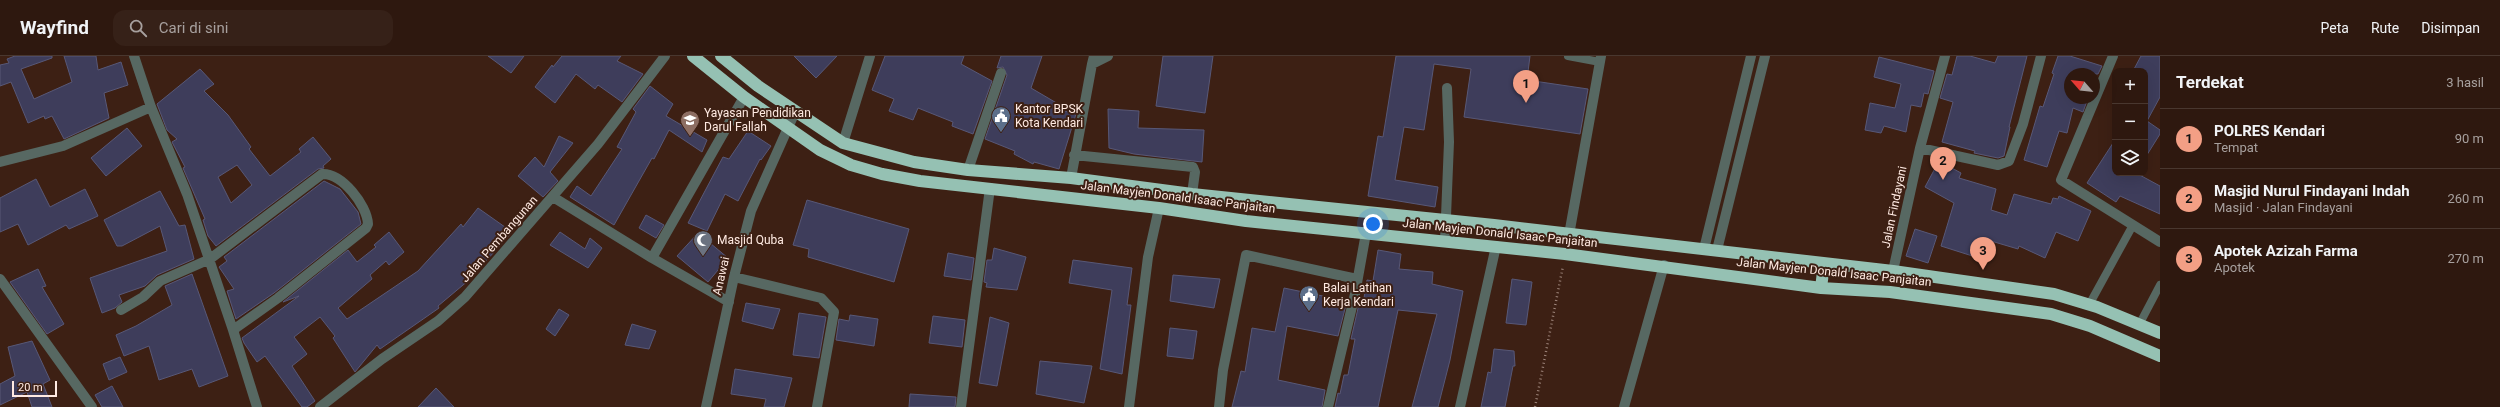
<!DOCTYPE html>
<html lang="id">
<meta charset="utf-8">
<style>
:root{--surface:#2e180f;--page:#362118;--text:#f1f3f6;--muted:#a7a09e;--line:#49372f;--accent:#f39f85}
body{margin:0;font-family:Roboto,sans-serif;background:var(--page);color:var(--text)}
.controls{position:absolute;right:12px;top:12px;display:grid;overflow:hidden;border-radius:8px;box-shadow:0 4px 16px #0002}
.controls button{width:36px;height:36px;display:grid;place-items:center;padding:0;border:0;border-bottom:1px solid var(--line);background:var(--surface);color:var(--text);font:20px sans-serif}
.compass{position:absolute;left:2064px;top:12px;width:36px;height:36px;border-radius:50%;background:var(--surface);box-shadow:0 4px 16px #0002;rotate:298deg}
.scale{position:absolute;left:12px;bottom:10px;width:45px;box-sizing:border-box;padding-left:4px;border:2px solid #ffeae2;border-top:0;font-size:11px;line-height:14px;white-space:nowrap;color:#ffeae2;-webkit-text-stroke:3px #3d2014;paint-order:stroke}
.you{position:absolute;left:1373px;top:168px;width:14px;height:14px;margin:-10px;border:3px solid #fff;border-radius:50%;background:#1a73e8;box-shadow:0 0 0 6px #1a73e833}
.badge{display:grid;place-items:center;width:26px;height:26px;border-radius:50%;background:var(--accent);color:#111;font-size:13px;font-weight:700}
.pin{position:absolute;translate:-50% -33px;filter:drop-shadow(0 1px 2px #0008)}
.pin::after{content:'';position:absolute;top:21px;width:14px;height:12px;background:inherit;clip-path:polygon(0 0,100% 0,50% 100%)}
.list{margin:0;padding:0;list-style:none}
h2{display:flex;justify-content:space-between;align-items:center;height:52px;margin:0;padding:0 16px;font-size:17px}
h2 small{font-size:13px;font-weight:400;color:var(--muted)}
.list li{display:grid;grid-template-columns:26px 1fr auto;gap:12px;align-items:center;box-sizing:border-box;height:60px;padding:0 16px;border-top:1px solid var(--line)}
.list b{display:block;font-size:15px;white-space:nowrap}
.list p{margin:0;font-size:13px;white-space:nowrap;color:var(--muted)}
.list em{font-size:13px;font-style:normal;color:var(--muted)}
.icon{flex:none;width:22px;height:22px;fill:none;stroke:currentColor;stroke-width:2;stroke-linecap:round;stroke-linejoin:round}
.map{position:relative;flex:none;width:2160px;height:351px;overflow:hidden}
header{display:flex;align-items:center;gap:24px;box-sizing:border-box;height:56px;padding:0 20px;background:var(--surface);border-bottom:1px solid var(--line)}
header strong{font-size:19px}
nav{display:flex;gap:22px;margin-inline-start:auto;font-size:14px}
.search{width:280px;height:36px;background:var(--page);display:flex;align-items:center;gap:10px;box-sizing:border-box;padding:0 14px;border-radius:12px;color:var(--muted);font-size:15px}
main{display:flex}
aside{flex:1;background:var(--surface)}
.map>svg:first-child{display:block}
.building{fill:#3e3d5b;stroke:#585877;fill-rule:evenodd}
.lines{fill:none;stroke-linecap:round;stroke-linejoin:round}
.path{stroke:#9d847a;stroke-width:2.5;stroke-dasharray:1 3;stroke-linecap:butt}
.lane{stroke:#576862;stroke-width:8}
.street{stroke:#576862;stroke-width:10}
.highway{stroke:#95c1b3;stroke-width:12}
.labels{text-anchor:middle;stroke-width:4;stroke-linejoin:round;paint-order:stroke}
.poi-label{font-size:12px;fill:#ffeae2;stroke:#3d2014;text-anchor:start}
.street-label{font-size:12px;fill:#ffeae2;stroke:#3d2014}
</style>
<header>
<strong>Wayfind</strong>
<div class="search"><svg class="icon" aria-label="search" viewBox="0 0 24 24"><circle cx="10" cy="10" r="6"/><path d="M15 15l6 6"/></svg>Cari di sini</div>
<nav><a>Peta</a><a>Rute</a><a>Disimpan</a></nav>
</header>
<main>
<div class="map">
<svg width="2160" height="351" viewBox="0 0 2160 351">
<rect width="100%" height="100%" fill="#3d2014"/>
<!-- building -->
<path class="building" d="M15,0h37v2l-31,11 13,30 38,-17 -8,-26h32l2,14 23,-8 7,23 -24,8 5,25 -45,21 -12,-23 -7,3 -1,-3 -16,7 -17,-41 -11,4v-21l9,-2 -2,-4z
M488,0h36l-13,17z
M562,0h59l-4,5 26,13 -21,28 -24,-17 -3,4 -19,-15 -21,29 -20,-16 17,-22 1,2z
M794,0h43l-21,22z
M885,0h79l-3,8 31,17 -19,53 -21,-8 1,-4 -35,-14 -5,12 -24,-9 5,-12 -22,-9z
M1001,0h41l-11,32 29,17 -2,4 18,5 -17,55 -25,-7 -1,2 -19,-10 1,-3 -30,-12 22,-64 -4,-8 -6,1z
M1163,0h50l-8,57 -49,-7z
M1396,0h134l-3,24 61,9 -8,45 -116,-17 7,-48 -37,-5 -10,66 -20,-3 -9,53 43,7 -3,20 -67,-11 10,-60 5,1z
M1957,0h13l25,7 3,-7h29l-18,71h1l-6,29 -6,2 -24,-5 1,-2 -33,-9 11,-40 -13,-4 7,-24 5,1z
M2058,0h12l32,10 -4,8h-28v24h18l-5,14 -10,-4 -6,25 -8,-2 -12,36 -23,-7 16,-54 3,1 11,-33 -2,-1z
M2141,0h19v41l-13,24 13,9v4l-15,24v-87h-12z
M1879,1l55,14 -6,23 -4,-1 -3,14 -10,-2 -5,27 -22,-6 -3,7 -16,-3 5,-27 25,5 6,-24 -27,-7z
M200,13l14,15 -10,7 24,24 23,32 -2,2 21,27 31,-24 -2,-3 14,-12 18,22 -8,7 1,2 -6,1 -102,77 -8,-10 -5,-16 2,-1 -22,-51 2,-1 -13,-25 5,-3 -10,-9 -10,-26zM237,109l15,20 -21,18 -13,-26z
M650,30l23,18 -7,12 41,24 -5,12 -33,-22 -15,29 -2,-1 -38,67 -44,-28 7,-11 14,10 31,-47 -5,-2 19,-35 -3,-3z
M1108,53l31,2 -1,17 66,2 -2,32 -68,-8 -25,-6z
M127,72l15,18 -36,30 -15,-18z
M748,75l23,15 -10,14 -1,-1 -22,42 -13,-7 -18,37 -19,-8 35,-66 6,2z
M559,80l14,7 -23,29 8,9 -15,16 -25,-21 17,-19 9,10z
M2115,84v33h21l24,13v28l-40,-18 -4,6 -29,-19z
M1939,105l22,12 -2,5 37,11 -5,21 16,5 7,-21 37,10 2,-6 5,1 1,-3 32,15 -13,30 -22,-9 -11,26 -26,-12 -1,3 -27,-8 -6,19 -44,-14 13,-43 -29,-16z
M36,123l14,28 35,-18 13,27 -29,13 -3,-4 -38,20 -10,-21 -18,8v-34z
M324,125l16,8 18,23 3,12 -87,69 -38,26 -9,-28 7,-2 -15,-22 8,-6 -3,-4z
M160,135l19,35 6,-1 9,34 -37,16 -12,11 -26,9 3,7 -7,6 -13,5 -12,-35 77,-27 -7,-25 -38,20h-5l-13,-26z
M807,144l102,29 -15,53 -86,-25 1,-8 -16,-4z
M478,152l34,24 -43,48 -31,26 1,2 -59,41 -3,-4 -22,27 -22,-34 2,-2 -15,-19 -26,20 13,17 -15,12 23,35 -8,6h-5l-37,-51 -8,6 -13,-19 -2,-5 57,-42 -16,6 65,-52 9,12 19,-15 -2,-2 15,-13 15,20 -15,13 -3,-4 -16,14 2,4 -34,29 9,11 71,-48 43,-47 2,3z
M646,159l18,10 -8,13 -17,-10z
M1915,173l22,7 -9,27 -22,-7z
M560,176l25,17 5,-11 12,10 -14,20 -38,-23z
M698,177l30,25 -20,24 -31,-26z
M994,192l32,9 -9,33 -31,-3 1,-4 -3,-1 3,-22h5z
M1378,194l23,4 -2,15 34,3 -1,12 31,7 -13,69 -12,47h-26l25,-93 -39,-4 -20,97h-43l3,-14 2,1 4,-19h4l7,-36h-4l8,-35h4l4,-24 6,1z
M948,197l26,5 -3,22 -27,-4z
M1073,204l59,8 -5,37h4l-9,69 -22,-5 12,-79 -43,-7z
M38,213l8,17 -4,1 22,37 -17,10 -37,-52z
M192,218l36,102 -29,11 -7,-18 -33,11 -10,-34 -25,10 -8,-21 20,-9 36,-21 -7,-19z
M1173,219l47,4 -6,29 -44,-7z
M1512,223l20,3 -6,43 -20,-2z
M1284,232l63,13 -9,35 -51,-10 -9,54 47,10 -3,17h-90l9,-36 4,1 7,-44 23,4z
M746,247l34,6 -7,20 -31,-8z
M559,253l10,6 -14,21 -9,-7z
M799,257l27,4 -7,41 -26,-3z
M850,259l28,4 -4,27 -38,-6 3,-21 10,2z
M933,260l32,4 -3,27 -33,-4z
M990,261l19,6 -12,63 -18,-3z
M632,268l24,7 -7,18 -24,-4z
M1170,272l27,3 -4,28 -26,-3z
M32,285l18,39 -7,4 9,23h-20l-5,-15 -27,13v-21l15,-8 -7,-29z
M1494,293l20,2 1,15h-2l-8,41h-24l7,-35 3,1z
M120,301l7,15 -18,8 -6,-16z
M1040,305l52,5 -8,37 -48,-9z
M735,313l57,9 -8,29h-20l2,-8 -35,-5z
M112,330l11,21h-21l-7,-12z
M436,332l18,19h-36z
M910,338l46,3 -1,10h-46z"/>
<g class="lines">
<!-- path -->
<path class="path" d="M1535,351l28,-141"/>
<!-- lane -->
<path class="lane" d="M1568,0l32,6
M2089,249l44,-80
M2139,269l21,-40"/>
<!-- street -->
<path class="street" d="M134,0l17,51 36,87 46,136
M1094,0l-2,8 16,-8
M2113,0l-52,124 99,62
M843,87l27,-87
M1920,92l78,17 11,-4 14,-37 18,-68
M1074,99l119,12 2,5 -3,22
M0,106l63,-16 88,-39
M968,114l33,-97
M1071,122l21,-114
M553,141l99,61 92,-161
M1569,179l32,-179
M1445,185l4,-99 -2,-54
M1704,193l47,-193
M1717,194l48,-194
M652,202l77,44
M1893,215l27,-123 25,-92
M734,221l87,21 13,14 -17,95
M0,223l92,128
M121,254l22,-13 17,-16 50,-22 112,-85c20,-1 45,31 46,50l-2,4 -88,70 -45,32 24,77
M320,351l62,-48 56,-38 27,-24 133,-153 67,-88
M706,351l28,-130 17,-66 44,-99
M961,351l29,-219
M1129,351l19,-150 11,-49
M1219,351l4,-37 23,-115 111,24
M1328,351l27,-113 11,-61
M1460,351l36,-161
M1624,351l40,-142"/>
<!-- highway -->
<path class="highway" d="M693,0l51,41 76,53 31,15 31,9 38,7 239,27 87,13 319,33 256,34 69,4 161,22 39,12 70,30
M721,0l37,30 85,57 71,19 54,8 103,8 121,16 302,31 399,46 161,23 43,13 63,26
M1821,232l3,-24"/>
</g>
<!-- icons -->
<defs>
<symbol id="civic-pin" viewBox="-11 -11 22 30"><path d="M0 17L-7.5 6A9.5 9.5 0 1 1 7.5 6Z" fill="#5c6f8a" stroke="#3d2014"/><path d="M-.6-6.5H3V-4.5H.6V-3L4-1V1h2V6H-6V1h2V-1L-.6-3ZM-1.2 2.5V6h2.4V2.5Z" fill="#fff"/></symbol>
<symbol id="school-pin" viewBox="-11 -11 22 30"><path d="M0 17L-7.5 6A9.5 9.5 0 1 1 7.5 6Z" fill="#8d6e63" stroke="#3d2014"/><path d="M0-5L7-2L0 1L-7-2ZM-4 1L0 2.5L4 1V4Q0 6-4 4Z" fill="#fff"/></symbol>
<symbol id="mosque-pin" viewBox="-11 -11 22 30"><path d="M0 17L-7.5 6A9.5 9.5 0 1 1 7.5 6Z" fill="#6b7280" stroke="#3d2014"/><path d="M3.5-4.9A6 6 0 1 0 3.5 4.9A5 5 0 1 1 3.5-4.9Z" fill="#fff"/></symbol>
</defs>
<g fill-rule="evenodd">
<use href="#civic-pin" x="990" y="49" width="22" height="30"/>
<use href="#school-pin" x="679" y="53" width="22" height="30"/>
<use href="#mosque-pin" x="692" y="173" width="22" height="30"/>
<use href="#civic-pin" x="1298" y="228" width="22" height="30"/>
</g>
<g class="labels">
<!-- poi labels -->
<g class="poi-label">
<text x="1015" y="57">Kantor BPSK<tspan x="1015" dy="14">Kota Kendari</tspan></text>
<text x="704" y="61">Yayasan Pendidikan<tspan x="704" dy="14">Darul Fallah</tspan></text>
<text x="717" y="188">Masjid Quba</text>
<text x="1323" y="236">Balai Latihan<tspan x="1323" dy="14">Kerja Kendari</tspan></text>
</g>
<!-- street labels -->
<g class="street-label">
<text transform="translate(1178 141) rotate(7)" y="4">Jalan Mayjen Donald Isaac Panjaitan</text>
<text transform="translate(1894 151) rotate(-78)" y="4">Jalan Findayani</text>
<text transform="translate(1500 177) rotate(6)" y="4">Jalan Mayjen Donald Isaac Panjaitan</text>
<text transform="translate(499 183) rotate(-49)" y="4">Jalan Pembangunan</text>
<text transform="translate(1834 216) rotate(6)" y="4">Jalan Mayjen Donald Isaac Panjaitan</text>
<text transform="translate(721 220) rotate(-77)" y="4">Anawai</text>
</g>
</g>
</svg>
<div class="controls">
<button>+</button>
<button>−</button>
<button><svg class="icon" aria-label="layers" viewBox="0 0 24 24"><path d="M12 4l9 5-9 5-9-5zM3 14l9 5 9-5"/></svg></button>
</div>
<svg class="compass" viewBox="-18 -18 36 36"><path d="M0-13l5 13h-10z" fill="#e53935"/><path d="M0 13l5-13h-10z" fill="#a7a09e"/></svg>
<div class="scale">20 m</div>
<div class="you"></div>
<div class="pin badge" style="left:1526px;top:47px">1</div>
<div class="pin badge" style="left:1943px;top:124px">2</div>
<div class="pin badge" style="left:1983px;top:214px">3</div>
</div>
<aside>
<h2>Terdekat<small>3 hasil</small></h2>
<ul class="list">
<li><span class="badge">1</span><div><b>POLRES Kendari</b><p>Tempat</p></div><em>90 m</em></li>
<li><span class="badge">2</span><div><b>Masjid Nurul Findayani Indah</b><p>Masjid · Jalan Findayani</p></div><em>260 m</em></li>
<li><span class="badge">3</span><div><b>Apotek Azizah Farma</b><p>Apotek</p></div><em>270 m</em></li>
</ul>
</aside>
</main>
